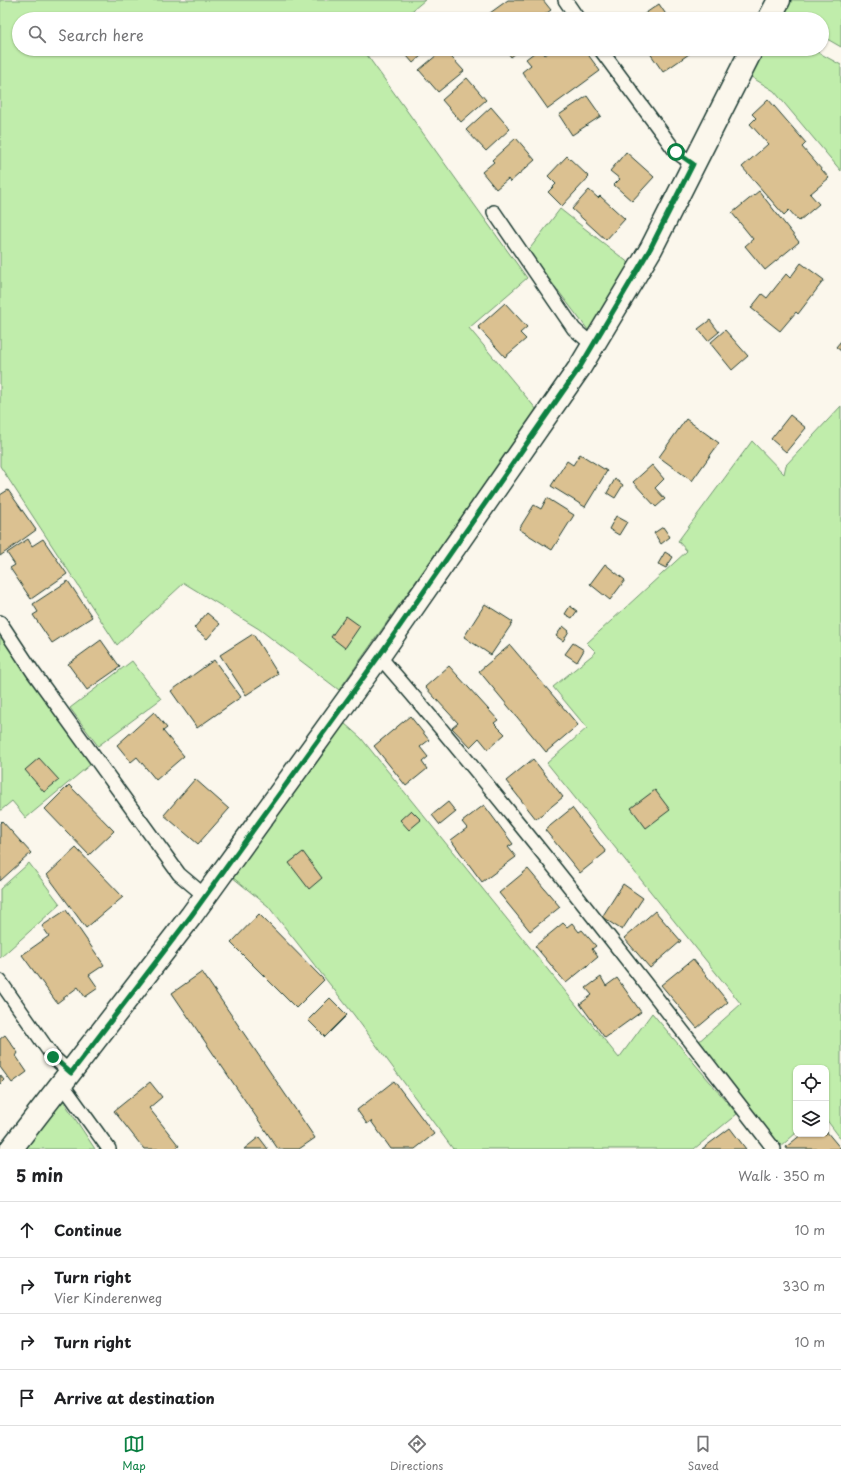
<!DOCTYPE html>
<meta charset="utf-8">
<style>
:root{--surface:#fff;--page:#f2f2f2;--text:#202124;--muted:#757577;--line:#e0e0e0;--accent:#0b8043}
body{margin:0;font-family:"Playpen Sans",sans-serif;background:var(--page);color:var(--text)}
.controls{position:absolute;right:12px;bottom:12px;display:grid;overflow:hidden;border-radius:8px;box-shadow:0 1px 3px #0004}
.controls button{width:36px;height:36px;display:grid;place-items:center;padding:0;border:0;border-bottom:1px solid var(--line);background:var(--surface);color:var(--text);font:20px sans-serif}
.stop{position:absolute;width:12px;height:12px;margin:-9px;border:3px solid #0b8043;border-radius:50%;background:#fff}
.stop.end{background:#0b8043;border-color:#fff;box-shadow:0 1px 4px #0008}
.list{margin:0;padding:0;list-style:none}
h2{display:flex;justify-content:space-between;align-items:center;height:52px;margin:0;padding:0 16px;font-size:17px}
h2 small{font-size:13px;font-weight:400;color:var(--muted)}
.list li{display:grid;grid-template-columns:26px 1fr auto;gap:12px;align-items:center;box-sizing:border-box;height:56px;padding:0 16px;border-top:1px solid var(--line)}
.list b{display:block;font-size:15px;white-space:nowrap}
.list p{margin:0;font-size:13px;white-space:nowrap;color:var(--muted)}
.list em{font-size:13px;font-style:normal;color:var(--muted)}
.icon{flex:none;width:22px;height:22px;fill:none;stroke:currentColor;stroke-width:2;stroke-linecap:round;stroke-linejoin:round}
.map{position:relative;flex:none;width:841px;height:1149px;overflow:hidden}
.search{position:absolute;background:var(--surface);box-shadow:0 1px 3px #0004;left:12px;right:12px;top:12px;height:44px;display:flex;align-items:center;gap:10px;box-sizing:border-box;padding:0 14px;border-radius:22px;color:var(--muted);font-size:15px}
.sheet{height:276px;background:var(--surface)}
nav{display:flex;justify-content:space-around;align-items:center;box-sizing:border-box;height:56px;border-top:1px solid var(--line);background:var(--surface);font-size:11px;color:var(--muted)}
nav a{display:grid;justify-items:center;gap:2px}
nav .on{color:var(--accent)}
.map>svg:first-child{display:block}
.green{fill:#c0edab;stroke:#709570}
.building{fill:#dbc191;stroke:#1f3d34}
.lines{fill:none;stroke-linecap:round;stroke-linejoin:round}
.lane-casing{stroke:#1f3d34;stroke-width:16}
.street-casing{stroke:#1f3d34;stroke-width:25}
.lane{stroke:#fbf7ec;stroke-width:13}
.street{stroke:#fbf7ec;stroke-width:22}
.route{stroke:#0b8043;stroke-width:5}
</style>
<div class="map">
<svg width="841" height="1149" viewBox="0 0 841 1149">
<rect width="100%" height="100%" fill="#fbf7ec"/>
<filter id="ink" filterUnits="userSpaceOnUse"><feTurbulence type="fractalNoise" baseFrequency=".025" numOctaves="2"/><feDisplacementMap in="SourceGraphic" scale="8" xChannelSelector="R" yChannelSelector="G"/><feConvolveMatrix kernelMatrix="1 2 1 2 8 2 1 2 1" color-interpolation-filters="sRGB"/></filter>
<g filter="url(#ink)">
<!-- green -->
<path class="green" d="M0,0h425l-23,19h-383v30h347l-2,2 163,227 -58,50 68,82 -198,280 -80,-61 -75,-46 -67,62 -117,-179z
M786,0h55v47l-19,-11v-17h-31l-11,-6z
M762,49h50l29,16v106l-67,-80 -26,-16z
M560,209l70,55 -37,64 -5,2 -60,-79z
M841,406v733l-15,-20v-51h-30v65l-17,15 -83,-104 45,-40 -194,-241 40,-35 -34,-41 43,-35 -9,-9 100,-92 -9,-10 74,-100 32,33 2,-9z
M0,633l28,42 63,89 -65,54 -14,-17 -12,10z
M132,661l29,38 -63,47 -28,-38z
M344,723l17,15 258,320 33,-45 85,101 -43,35h-241l-99,-134 -86,-109 -36,-29z
M29,863l31,41 -60,54v-69z
M62,1099l33,50h-72z"/>
<!-- building -->
<path class="building" d="M508,0h35l8,10 -11,8 1,1h-57l-1,-1z
M659,4l10,15h-25l1,-1 -2,-3z
M401,49h28l-16,14z
M444,49l20,22 -26,21 -19,-22z
M505,49h16l-10,8z
M539,49h2l4,6 8,-6h18l1,1 2,-1h10l16,22 -52,38 -26,-37 9,-7 -5,-6z
M647,49h43l2,3 -29,20z
M467,78l19,22 -25,22 -19,-22z
M587,96l14,20 -29,19 -13,-20z
M768,99l38,44 -4,4 27,31 -19,16 9,10 -20,17 -10,-11 -5,5 -42,-48 26,-23 -18,-20 6,-6 -4,-4z
M491,107l19,22 -24,22 -20,-21z
M516,138l19,22 -25,22 -2,-3 -12,10 -14,-17 12,-10 -2,-2z
M626,152l28,25 -22,24 -18,-16 6,-6 -10,-8z
M567,156l22,21 -27,29 -14,-14 8,-8 -8,-8z
M589,190l9,8 2,-2 25,23 -19,21 -34,-31z
M759,191l40,51 -34,28 -20,-24 8,-7 -21,-26z
M801,263l23,17 -26,34 -2,-2 -16,19 -29,-23 11,-14 5,4 19,-24 4,4z
M505,303l22,24 -7,6 6,6 -21,18 -27,-30z
M710,320l9,12 -11,9 -10,-12z
M725,330l23,26 -16,14 -22,-27z
M841,341v10l-5,-4z
M790,415l16,13 -20,24 -15,-13z
M686,419l33,24 -27,38 -33,-24z
M580,454l27,17 -22,36 -34,-21 16,-25 6,4z
M652,465l12,14 -9,9 10,11 -9,8 -23,-25z
M615,479l8,6 -8,13 -8,-5z
M8,490l28,40 -36,26v-61z
M547,498l27,17 -22,35 -33,-21 15,-24 7,4z
M616,516l11,6 -8,13 -10,-6z
M663,527l7,10 -9,7 -7,-11z
M28,539l4,7 11,-7 24,35 -36,25 -21,-31 5,-3 -8,-12z
M665,552l8,5 -7,11 -8,-4z
M605,564l20,16 -15,20 -20,-16z
M68,581l24,36 -40,26 -19,-28 5,-3 -5,-8z
M485,604l28,18 -22,33 -27,-18z
M570,606l7,5 -5,7 -7,-4z
M207,613l13,11 -13,15 -13,-11z
M346,616l14,10 -15,22 -14,-11z
M563,626l6,5 -6,10 -7,-5z
M253,634l25,40 -32,21 -26,-40z
M101,640l19,27 -33,23 -19,-26z
M573,643l11,7 -7,12 -12,-8z
M510,645l68,80 -32,27 -67,-81z
M214,660l27,37 -44,31 -26,-37z
M449,666l49,54 -4,3 11,11 -17,15 -9,-11 -9,9 -18,-19 6,-5 -33,-36z
M154,712l13,16 -4,3 21,25 -28,24 -19,-23 -6,5 -14,-17z
M410,716l19,24 -9,7 8,10 -6,5 5,7 -21,17 -32,-40z
M39,758l20,22 -15,12 -19,-22z
M533,759l30,38 -27,22 -30,-38z
M195,779l34,30 -31,35 -34,-29z
M69,785l45,46 -25,24 -44,-46z
M655,790l15,20 -24,18 -15,-20z
M448,802l8,10 -16,13 -8,-10z
M484,805l29,39 -5,3 8,10 -34,25 -31,-42 16,-12 -5,-6z
M572,808l34,44 -26,21 -35,-43z
M411,810l10,10 -12,10 -9,-10z
M2,821l29,32 -31,28v-58z
M76,848l47,49 -37,31 -39,-53z
M303,852l19,26 -13,11 -20,-26z
M528,869l32,38 -30,24 -31,-38z
M623,884l20,14 -21,32 -20,-13z
M66,910l38,55 -15,10 9,13 -13,9 -7,-10 -21,16 -35,-48 27,-19 -7,-10z
M655,911l26,30 -31,27 -26,-30z
M259,914l65,66 -28,28 -65,-65z
M563,923l4,4 5,-4 7,9 3,-2 14,16 -4,3 6,8 -32,26 -31,-37z
M693,959l35,43 -31,26 -36,-43z
M202,972l113,166 -16,11h-21l-106,-156z
M601,977l5,9 11,-8 24,34 -36,26 -25,-34 12,-9 -6,-7z
M330,998l17,17 -22,22 -17,-17z
M5,1035l13,18 -2,3 11,16 -15,11 -12,-16v-28z
M0,1075l4,5 -4,4z
M394,1081l40,53 -19,15h-24l-20,-28 -4,3 -10,-14z
M150,1082l12,15 -13,11 30,38 -4,3h-31l-30,-38z
M730,1128l16,21h-44z
M826,1131l15,18h-54l-1,-2 16,-13h24z
M259,1137l9,12h-24z"/>
<g class="lines">
<defs>
<path id="lane" d="M565,0l13,19
M600,49l76,103 17,12
M494,212l80,117 20,17
M0,622l33,50 146,202 26,22
M379,656c138,159 266,327 395,493
M0,981l53,76 18,16
M62,1084l47,65"/>
<path id="street" d="M769,19l10,-19
M11,1149l180,-233 188,-260 201,-289 71,-118 101,-200"/>
</defs>
<!-- lane casing -->
<use href="#lane" class="lane-casing"/>
<!-- street casing -->
<use href="#street" class="street-casing"/>
<!-- lane -->
<use href="#lane" class="lane"/>
<!-- street -->
<use href="#street" class="street"/>
</g>
</g>
<g class="lines" filter="url(#ink)">
<!-- route -->
<path class="route" d="M53,1057l18,16 120,-157 188,-260 201,-289 70,-118 43,-85 -17,-12"/>
</g>
</svg>
<div class="controls">
<button><svg class="icon" aria-label="locate" viewBox="0 0 24 24"><circle cx="12" cy="12" r="6"/><path d="M12 2v4M12 18v4M2 12h4M18 12h4"/></svg></button>
<button><svg class="icon" aria-label="layers" viewBox="0 0 24 24"><path d="M12 4l9 5-9 5-9-5zM3 14l9 5 9-5"/></svg></button>
</div>
<div class="stop" style="left:676px;top:152px"></div>
<div class="stop end" style="left:53px;top:1057px"></div>
<div class="search"><svg class="icon" aria-label="search" viewBox="0 0 24 24"><circle cx="10" cy="10" r="6"/><path d="M15 15l6 6"/></svg>Search here</div>
</div>
<section class="sheet">
<h2>5 min<small>Walk · 350 m</small></h2>
<ul class="list">
<li><svg class="icon" aria-label="ahead" viewBox="0 0 24 24"><path d="M12 20V5M6 11l6-6 6 6"/></svg><div><b>Continue</b></div><em>10 m</em></li>
<li><svg class="icon" aria-label="right" viewBox="0 0 24 24"><path d="M7 20v-9h11M14 6l5 5-5 5"/></svg><div><b>Turn right</b><p>Vier Kinderenweg</p></div><em>330 m</em></li>
<li><svg class="icon" aria-label="right" viewBox="0 0 24 24"><path d="M7 20v-9h11M14 6l5 5-5 5"/></svg><div><b>Turn right</b></div><em>10 m</em></li>
<li><svg class="icon" aria-label="arrive" viewBox="0 0 24 24"><path d="M6 21V4h12l-3 4 3 4H6"/></svg><div><b>Arrive at destination</b></div></li>
</ul>
</section>
<nav>
<a class="on"><svg class="icon" aria-label="map" viewBox="0 0 24 24"><path d="M3 6l6-2 6 2 6-2v14l-6 2-6-2-6 2zM9 4v14M15 6v14"/></svg>Map</a>
<a><svg class="icon" aria-label="directions" viewBox="0 0 24 24"><path d="M12 3l9 9-9 9-9-9zM9 14v-3h6M13 9l2 2-2 2"/></svg>Directions</a>
<a><svg class="icon" aria-label="saved" viewBox="0 0 24 24"><path d="M7 4h10v16l-5-4-5 4z"/></svg>Saved</a>
</nav>
